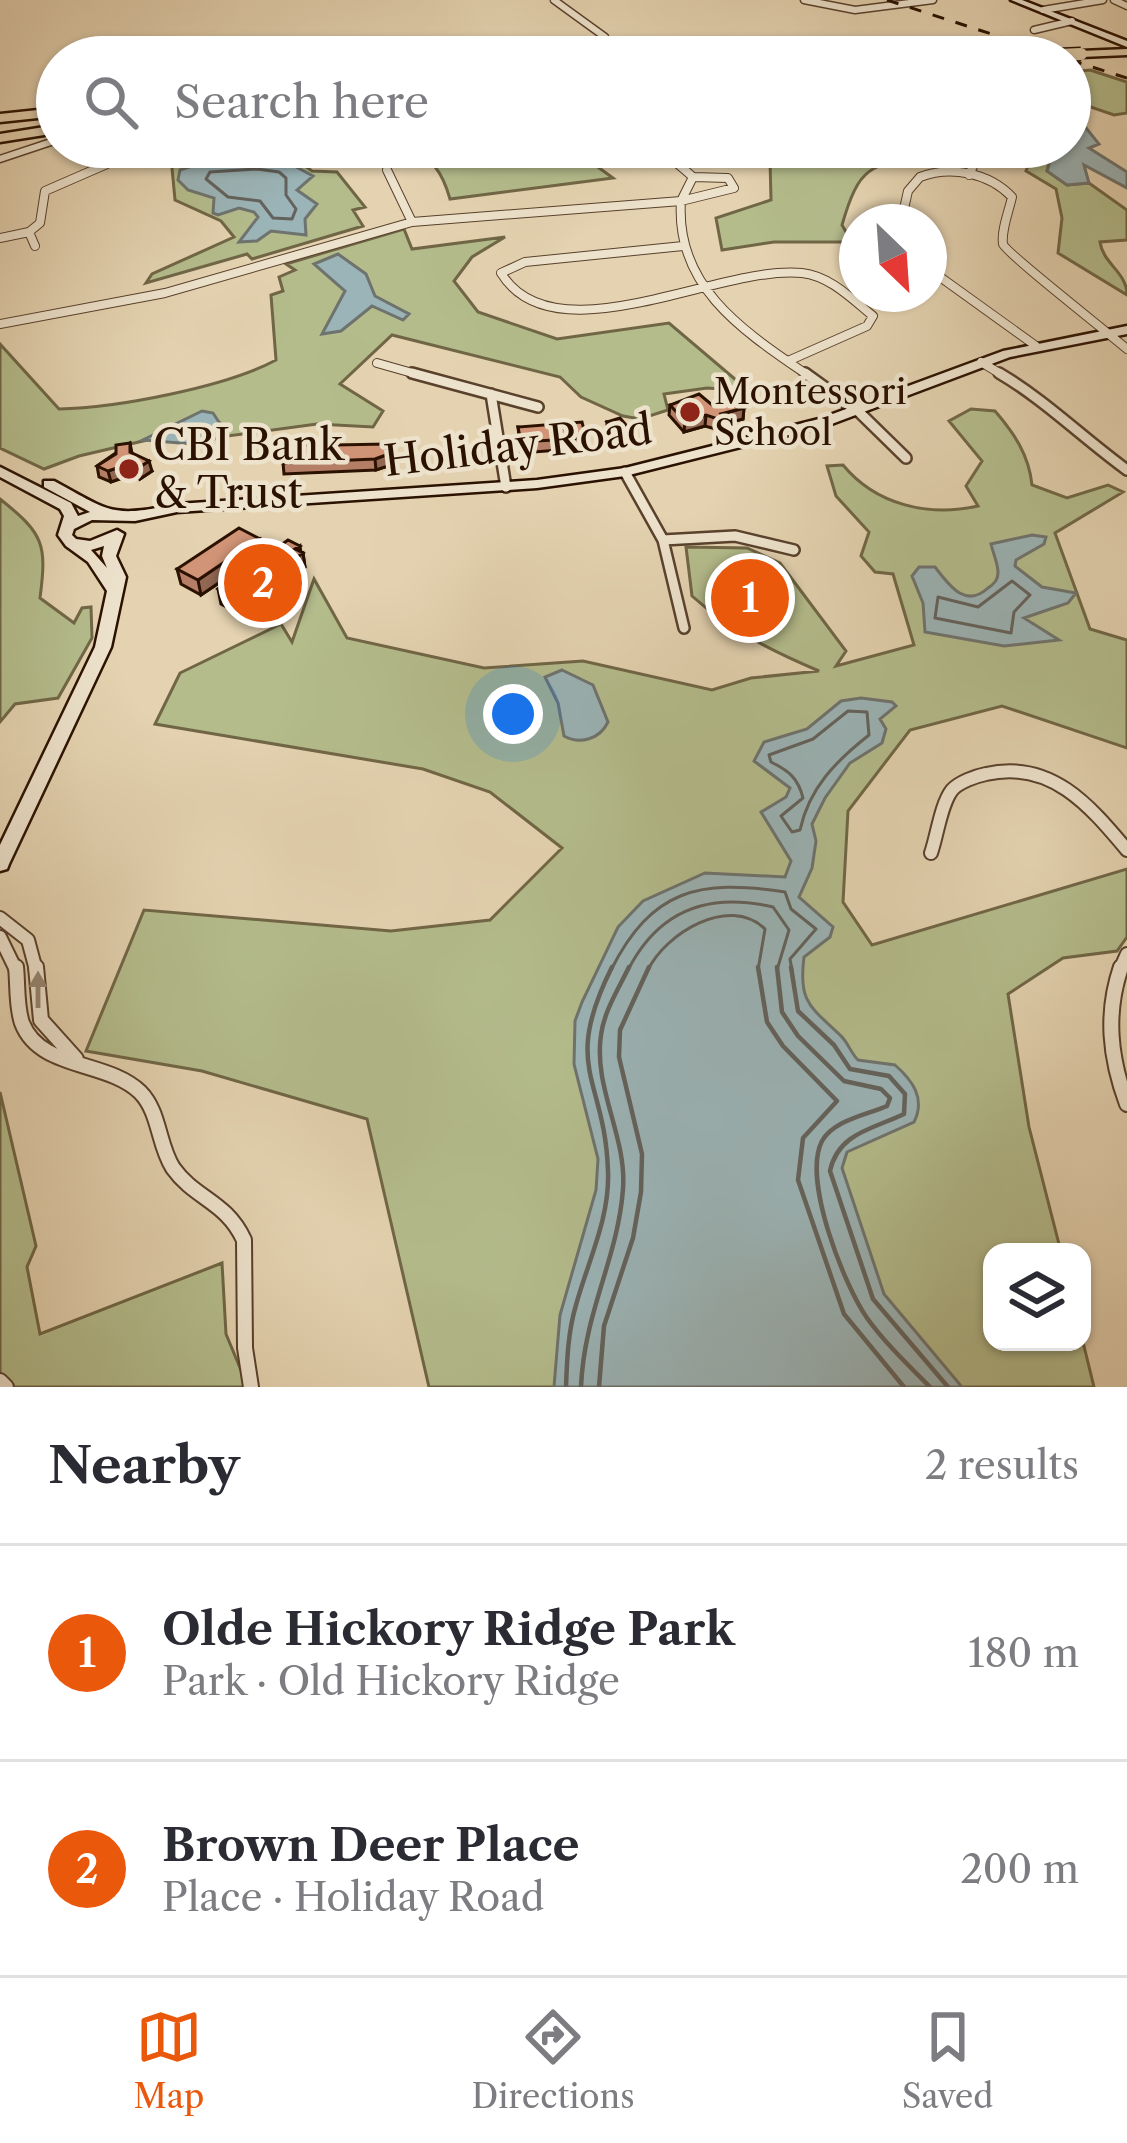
<!DOCTYPE html>
<meta charset="utf-8">
<style>
:root{--surface:#fff;--page:#f7f7f7;--text:#2b2b33;--muted:#7c7c81;--line:#e1e1e2;--accent:#ea580c}
body{margin:0;font-family:"Libre Caslon Text",serif;background:var(--page);color:var(--text)}
.controls{position:absolute;right:36px;bottom:36px;display:grid;overflow:hidden;border-radius:24px;box-shadow:0 3px 9px #0004}
.controls button{width:108px;height:108px;display:grid;place-items:center;padding:0;border:0;border-bottom:3px solid var(--line);background:var(--surface);color:var(--text);font:60px sans-serif}
.compass{position:absolute;left:839px;top:204px;width:108px;height:108px;border-radius:50%;background:var(--surface);box-shadow:0 3px 9px #0004;rotate:155deg}
.you{position:absolute;left:513px;top:714px;width:42px;height:42px;margin:-30px;border:9px solid #fff;border-radius:50%;background:#1a73e8;box-shadow:0 0 0 18px #1a73e833}
.badge{display:grid;place-items:center;width:78px;height:78px;border-radius:50%;background:var(--accent);color:#fff;font-size:39px;font-weight:700}
.pin{position:absolute;translate:-50% -50%;border:6px solid #fff;box-shadow:0 3px 12px #0006}
.list{margin:0;padding:0;list-style:none}
h2{display:flex;justify-content:space-between;align-items:center;height:156px;margin:0;padding:0 48px;font-size:51px}
h2 small{font-size:39px;font-weight:400;color:var(--muted)}
.list li{display:grid;grid-template-columns:78px 1fr auto;gap:36px;align-items:center;box-sizing:border-box;height:216px;padding:0 48px;border-top:3px solid var(--line)}
.list b{display:block;font-size:45px;white-space:nowrap}
.list p{margin:0;font-size:39px;white-space:nowrap;color:var(--muted)}
.list em{font-size:39px;font-style:normal;color:var(--muted)}
.icon{flex:none;width:66px;height:66px;fill:none;stroke:currentColor;stroke-width:2;stroke-linecap:round;stroke-linejoin:round}
.map{position:relative;flex:none;width:1127px;height:1387px;overflow:hidden}
.search{position:absolute;background:var(--surface);box-shadow:0 3px 9px #0004;left:36px;right:36px;top:36px;height:132px;display:flex;align-items:center;gap:30px;box-sizing:border-box;padding:0 42px;border-radius:66px;color:var(--muted);font-size:45px}
.sheet{height:588px;background:var(--surface)}
nav{display:flex;justify-content:space-around;align-items:center;box-sizing:border-box;height:168px;border-top:3px solid var(--line);background:var(--surface);font-size:33px;color:var(--muted)}
nav a{display:grid;justify-items:center;gap:6px}
nav .on{color:var(--accent)}
.map>svg:first-child{display:block}
.green{fill:#b4bc8c;stroke:#706646;stroke-width:3}
.water{fill:#9bb4b7;stroke:#6e736e;stroke-width:3}
.lines{fill:none;stroke-linecap:round;stroke-linejoin:round}
.shore-far1{stroke:#63625c;stroke-width:3}
.shore{stroke:#63625c;stroke-width:4.5}
.street-far4-casing{stroke:#59412c;stroke-width:9}
.street-far3-casing{stroke:#59412c;stroke-width:10}
.street-far2-casing{stroke:#59412c;stroke-width:14}
.street-far1-casing{stroke:#59412c;stroke-width:16}
.street-casing{stroke:#59412c;stroke-width:18}
.secondary-casing{stroke:#2b1100;stroke-width:5}
.highway-casing{stroke:#2b1100;stroke-width:5}
.street-far4{stroke:#ede2cc;stroke-width:6}
.street-far3{stroke:#ede2cc;stroke-width:8}
.street-far2{stroke:#ede2cc;stroke-width:9}
.street-far1{stroke:#ede2cc;stroke-width:12}
.street{stroke:#ede2cc;stroke-width:14}
.secondary{fill:#ede2cc;fill-rule:evenodd}
.highway{fill:#e4d2b0;fill-rule:evenodd}
.rail{stroke:#2b1100;stroke-width:3;stroke-dasharray:12 12;stroke-linecap:butt}
.highway-bridge-casing{stroke:#2b1100;stroke-width:15;stroke-linecap:butt}
.highway-bridge{stroke:#e4d2b0;stroke-width:12}
.wall{fill:#b47f66;stroke:#2b1100;stroke-width:3}
.shaded-wall{fill:#926853;stroke:#2b1100;stroke-width:3}
.building{fill:#d19477;stroke:#2b1100;stroke-width:3}
.oneway{fill:#968470}
.poi-dot{fill:#8f2418;stroke:#ede2cc;stroke-width:4.5}
.labels{text-anchor:middle;stroke-width:9;stroke-linejoin:round;paint-order:stroke}
.far-poi-label{font-size:36px;fill:#2b1100;stroke:#ede2cc;text-anchor:start}
.poi-label{font-size:42px;fill:#2b1100;stroke:#ede2cc;text-anchor:start}
.street-label{font-size:42px;fill:#2b1100;stroke:#ede2cc}
</style>
<div class="map">
<svg width="1127" height="1387" viewBox="0 0 1127 1387">
<rect width="100%" height="100%" fill="#e4d2b0"/>
<filter id="stains"><feTurbulence type="fractalNoise" baseFrequency=".00167" numOctaves="4"/><feColorMatrix values="0 0 0 0 .2 0 0 0 0 .09 0 0 0 0 .02 0 0 0 .5 -.17"/></filter>
<radialGradient id="worn" r=".72"><stop offset=".6" stop-color="#630" stop-opacity="0"/><stop offset="1" stop-color="#630" stop-opacity=".3"/></radialGradient>
<!-- green -->
<path class="green" d="M1090,70l37,12v31l-13,2 -44,-15v-28z
M170,147h198l-27,16 -32,-6 -11,4 14,10 25,1 28,35 -12,3 10,16 -111,33 -5,-5 -101,29 6,-9 82,-37 -13,-16 -46,-21z
M406,147h119l55,7 33,24 -163,21c-8,-28 -17,-40 -44,-52z
M795,147h145l-2,9c-65,9 -77,3 -96,69l10,17h-78l-52,8 -6,-32 55,-18 -1,-40z
M1036,147h18l-7,24 20,14 22,-2 38,27v30l-27,2c3,22 27,30 27,53l-69,-42 4,-35 -6,-29 -30,-18z
M404,229l8,20 93,-12 -33,20 -18,24 24,31 79,27 112,-16 80,68 -42,-3 -43,6 4,16 -28,9 -17,-3 -42,-19 -21,-20 -168,-42 -52,49 43,27 -10,16 -56,-3 -89,12 -8,-13 -141,33 -35,13 -44,-21v-104l59,65c57,-1 167,-22 217,-49l-5,-65 12,-4 -4,-14 16,-7 -9,-6z
M971,409l24,2c19,22 34,44 37,74l35,13 41,-13 15,7 -68,41 35,96 37,11v108l-125,-42 -92,24 -62,81 -5,91 29,43 255,-76v68l-10,14 -54,7 -55,36 21,133 32,125h-69v90h90v-4l12,49h-665l-62,-268 -165,-48 -116,-20 58,-141 247,21 99,-11 72,-72 -72,-56 -67,-23 -268,-45 25,-51 101,-49 11,18 22,-63 33,59 137,30 99,-7 129,29 39,-12 68,-7c-45,-19 -88,-40 -127,-75l-6,-49 61,1 33,15 66,88 -10,15 78,-21 -21,-71 -18,-2 -14,-16 8,-24 -33,-36 -9,-30 16,-1c33,40 85,52 135,41l-12,-20 16,-25 -33,-40z
M0,499c44,35 47,45 40,99l34,25 8,-15 9,-1 1,31 -34,60 -43,6 -15,18z
M0,1092l36,154 -9,21 13,67 182,-71 4,71 22,53h-248z"/>
<!-- water -->
<path class="water" d="M1070,108l29,36 -10,4 38,24v16l-43,-23 5,18 -22,2 -20,-14 7,-24h16z
M257,157l30,5 26,14 -16,14 20,14 -12,15 1,16 -35,-4 -14,10 -18,1 19,-25 -4,-5 -15,-4 -21,7 -5,-2 1,-15 -26,-8 -10,-10 2,-10 27,-9z
M338,254l28,20 9,22 34,18 -6,6 -31,-14 -31,25 -19,3 23,-43 -31,-27z
M202,411l11,2 15,23 -36,8 -49,-4z
M1032,535l14,2 -2,7 -28,16 -1,6 27,21 34,6 -8,10 -44,15 35,22 -55,6 -79,-14 -2,-29 -11,-27 7,-9h16c14,18 30,42 53,21 6,-4 10,-8 10,-16 0,-8 -5,-19 -7,-28z
M562,670l31,15 15,37c-8,17 -28,23 -44,14l-6,-33 -13,-26z
M861,698l31,4 4,4 -16,13 6,10 -4,14 -32,20 -25,35 -13,26 4,17 -4,27 -13,29 34,30 -3,10 -26,20c-6,46 7,50 36,78 8,7 10,17 18,25l37,5c17,15 31,33 19,57l-67,30 -5,16 42,126 78,93h-408l6,-72 36,-125 2,-31 -24,-95 1,-43 7,-19 36,-75 25,-26 62,-28 80,4 6,-16 -30,-49 25,-15 4,-9 -36,-27 10,-19 43,-13 34,-28z"/>
<g class="lines">
<!-- shore-far1 -->
<path class="shore-far1" d="M257,169l22,3 7,6v17l10,14 -4,10 -19,-1 -13,-17 -32,-4 -22,-18 4,-7z
M1012,581l18,14 -16,17 -3,21 -76,-15 3,-21 40,10z
M848,711l19,1 2,23c-33,26 -60,53 -69,95l-8,2 -11,-16 22,-18c-5,-20 -14,-27 -32,-36l-2,-7 44,-16z
M611,970c41,-81 88,-91 174,-78l6,17 25,20 -26,30 2,11
M628,970c31,-61 81,-78 145,-63l16,23 -12,40
M648,970c17,-36 81,-76 117,-41l-7,41"/>
<!-- shore -->
<path class="shore" d="M758,967l9,55 16,24 54,55 -34,37 -5,42 46,134 60,73
M777,967l5,45 16,24 46,45 37,8 9,9 -3,8c-20,9 -53,14 -65,35 -20,38 22,144 45,177 18,25 41,47 63,69
M791,967l7,44 36,34 16,24 39,7 16,18 -1,20c-31,15 -66,19 -74,57l43,128 75,88
M566,1387c1,-28 2,-55 10,-82 12,-44 34,-87 32,-134 -3,-94 -47,-102 4,-204
M581,1387c3,-75 37,-129 42,-198 4,-52 -30,-102 -22,-154 3,-24 18,-47 28,-68
M599,1387l5,-61 29,-88 8,-46 1,-38 -23,-97 1,-27 29,-63"/>
<defs>
<path id="street-far4" d="M554,0l51,37
M804,0l51,10 78,-10
M1114,0l13,6
M1043,10l60,-10
M1034,30l38,-9
M658,147l23,20
M0,159l57,-19
M100,167l16,-7 1,-6 -12,-7
M972,167l9,-20"/>
<path id="street-far3" d="M678,164l15,13
M387,170l25,52
M969,175l5,-11
M693,177l35,1 6,10 -53,13z
M681,201c-6,87 64,131 128,175
M901,222l7,-31 12,-14c31,-12 69,-4 92,20 -3,14 -11,33 -9,47 2,8 108,91 124,105
M29,232l6,14
M0,238l29,-6 11,-9 5,-32 62,-27
M683,246l-158,16 -24,11c53,87 220,-9 301,0 28,3 50,26 71,43l-6,10 -79,35
M929,269l107,77
M0,324l165,-31 247,-71 269,-21
M981,362l23,14
M377,363l46,13"/>
<path id="street-far2" d="M412,373l126,34
M805,373l54,39 47,46
M999,373c46,27 84,65 128,97
M491,394l15,93
M625,472l38,68 21,88
M663,540l72,-4 59,14"/>
<path id="street-far1" d="M931,853c6,-17 10,-49 21,-63 7,-8 24,-14 34,-16 65,-15 104,32 141,76
M0,918l28,22 8,30
M0,937l16,33
M1120,970l7,-16"/>
<path id="street" d="M16,967c2,18 0,38 6,56 18,47 85,37 118,69 20,20 18,53 33,76 22,31 53,33 71,72l1,108 6,39
M36,967l5,53 35,39
M1121,967c-16,47 -11,91 6,137
M0,1381l6,6"/>
<path id="secondary" d="M1011,0h11l105,41v6z
M1127,326v8l-117,23 -181,68 -204,51 -88,12 -360,24 -42,9 -43,-1 -18,9 -2,6 4,4 14,2 27,-11 7,4 -8,22 10,21 -15,70 -102,217 -2,5 -7,2v-26l95,-198 12,-56 -19,-29 -22,-16 -8,-11 6,-19 -4,-7 -60,-32v-10l71,36 7,13 12,-4 -46,-25v-6h10c57,31 57,37 123,23l360,-24 88,-12 194,-49 184,-68zM104,546l-2,10 5,12 -16,-18z"/>
<path id="highway" d="M1127,49v6l-46,2 -5,-3 5,-3z
M1035,53l5,4h-28z
M57,108v8l-57,6v-8z
M57,125v8l-57,9v-8z"/>
</defs>
<!-- street-far4 casing -->
<use href="#street-far4" class="street-far4-casing"/>
<!-- street-far3 casing -->
<use href="#street-far3" class="street-far3-casing"/>
<!-- street-far2 casing -->
<use href="#street-far2" class="street-far2-casing"/>
<!-- street-far1 casing -->
<use href="#street-far1" class="street-far1-casing"/>
<!-- street casing -->
<use href="#street" class="street-casing"/>
<!-- secondary casing -->
<use href="#secondary" class="secondary-casing"/>
<!-- highway casing -->
<use href="#highway" class="highway-casing"/>
<!-- street-far4 -->
<use href="#street-far4" class="street-far4"/>
<!-- street-far3 -->
<use href="#street-far3" class="street-far3"/>
<!-- street-far2 -->
<use href="#street-far2" class="street-far2"/>
<!-- street-far1 -->
<use href="#street-far1" class="street-far1"/>
<!-- street -->
<use href="#street" class="street"/>
<!-- secondary -->
<use href="#secondary" class="secondary"/>
<!-- highway -->
<use href="#highway" class="highway"/>
<!-- rail -->
<path class="rail" d="M887,0l175,57
M1070,60l57,18"/>
<defs>
<path id="highway-bridge" d="M1035,56l46,-2"/>
</defs>
<!-- highway-bridge casing -->
<use href="#highway-bridge" class="highway-bridge-casing"/>
<!-- highway-bridge -->
<use href="#highway-bridge" class="highway-bridge"/>
</g>
<!-- wall -->
<path class="wall" d="M670,405l74,3 -1,11 -16,4 -1,9 -21,-6 -21,6 -15,-17z
M607,422l25,10v8l-13,3 -12,-14z
M518,427l68,11 -1,10 -64,5z
M130,443l2,10 20,18 -12,8 -9,-4 -20,7 -12,-5 -2,-11z
M386,444l2,22 -12,4 -92,4 -1,-11z
M300,551l3,2 2,14 -65,47 -19,-10 -3,-15 15,-10 -4,-3 -28,19 -20,-11 -4,-15 85,-16 -10,8 4,2z"/>
<!-- shaded-wall -->
<path class="shaded-wall" d="M744,408l-1,11 -16,4 -6,-9z
M706,415l-1,11 -21,6 1,-11z
M632,432v8l-13,3 1,-7z
M386,455l2,11 -12,4 -1,-11z
M149,461l3,10 -12,8 -2,-11z
M129,464l2,11 -20,7 -3,-11z
M260,539l2,14 -21,15 -3,-15z
M300,546l1,8 2,-1 2,14 -65,47 -3,-14z
M226,561l3,15 -28,19 -3,-15z"/>
<!-- building -->
<path class="building" d="M699,394l13,11 24,-5 8,8 -23,6 6,8 -21,-7 -21,6 -15,-16z
M620,418l12,14 -12,4 -13,-14z
M582,422l4,16 -65,4 -3,-15z
M130,443v9l19,9 -11,7 -9,-4 -21,7 -11,-5 19,-12v-9z
M386,444v11l-11,4 -92,4v-17z
M239,528l21,11 -22,14 18,10 32,-23 12,6 -5,3 8,4 -66,47 -19,-11 26,-18 -18,-10 -28,19 -21,-11z"/>
<!-- one-way arrows -->
<defs><path id="oneway-solid" d="M-6-.8H1V-3.2L6.5 0L1 3.2V.8H-6Z" transform="scale(3)"/></defs>
<use class="oneway" href="#oneway-solid" transform="translate(38 990) rotate(-90)"/>
<!-- markers -->
<g class="poi-dot">
<circle cx="690" cy="412" r="12"/>
<circle cx="129" cy="469" r="12"/>
</g>
<g class="labels">
<!-- far-poi labels -->
<g class="far-poi-label">
<text x="714" y="404">Montessori<tspan x="714" dy="41">School</tspan></text>
</g>
<!-- poi labels -->
<g class="poi-label">
<text x="153" y="460">CBI Bank<tspan x="153" dy="48">&amp; Trust</tspan></text>
</g>
<!-- street labels -->
<g class="street-label">
<text transform="translate(518 445) rotate(-7)" y="15">Holiday Road</text>
</g>
</g>
<rect width="100%" height="100%" filter="url(#stains)"/>
<rect width="100%" height="100%" fill="url(#worn)"/>
</svg>
<div class="controls">
<button><svg class="icon" aria-label="layers" viewBox="0 0 24 24"><path d="M12 4l9 5-9 5-9-5zM3 14l9 5 9-5"/></svg></button>
</div>
<svg class="compass" viewBox="-18 -18 36 36"><path d="M0-13l5 13h-10z" fill="#e53935"/><path d="M0 13l5-13h-10z" fill="#7c7c81"/></svg>
<div class="you"></div>
<div class="pin badge" style="left:750px;top:598px">1</div>
<div class="pin badge" style="left:263px;top:583px">2</div>
<div class="search"><svg class="icon" aria-label="search" viewBox="0 0 24 24"><circle cx="10" cy="10" r="6"/><path d="M15 15l6 6"/></svg>Search here</div>
</div>
<section class="sheet">
<h2>Nearby<small>2 results</small></h2>
<ul class="list">
<li><span class="badge">1</span><div><b>Olde Hickory Ridge Park</b><p>Park · Old Hickory Ridge</p></div><em>180 m</em></li>
<li><span class="badge">2</span><div><b>Brown Deer Place</b><p>Place · Holiday Road</p></div><em>200 m</em></li>
</ul>
</section>
<nav>
<a class="on"><svg class="icon" aria-label="map" viewBox="0 0 24 24"><path d="M3 6l6-2 6 2 6-2v14l-6 2-6-2-6 2zM9 4v14M15 6v14"/></svg>Map</a>
<a><svg class="icon" aria-label="directions" viewBox="0 0 24 24"><path d="M12 3l9 9-9 9-9-9zM9 14v-3h6M13 9l2 2-2 2"/></svg>Directions</a>
<a><svg class="icon" aria-label="saved" viewBox="0 0 24 24"><path d="M7 4h10v16l-5-4-5 4z"/></svg>Saved</a>
</nav>
